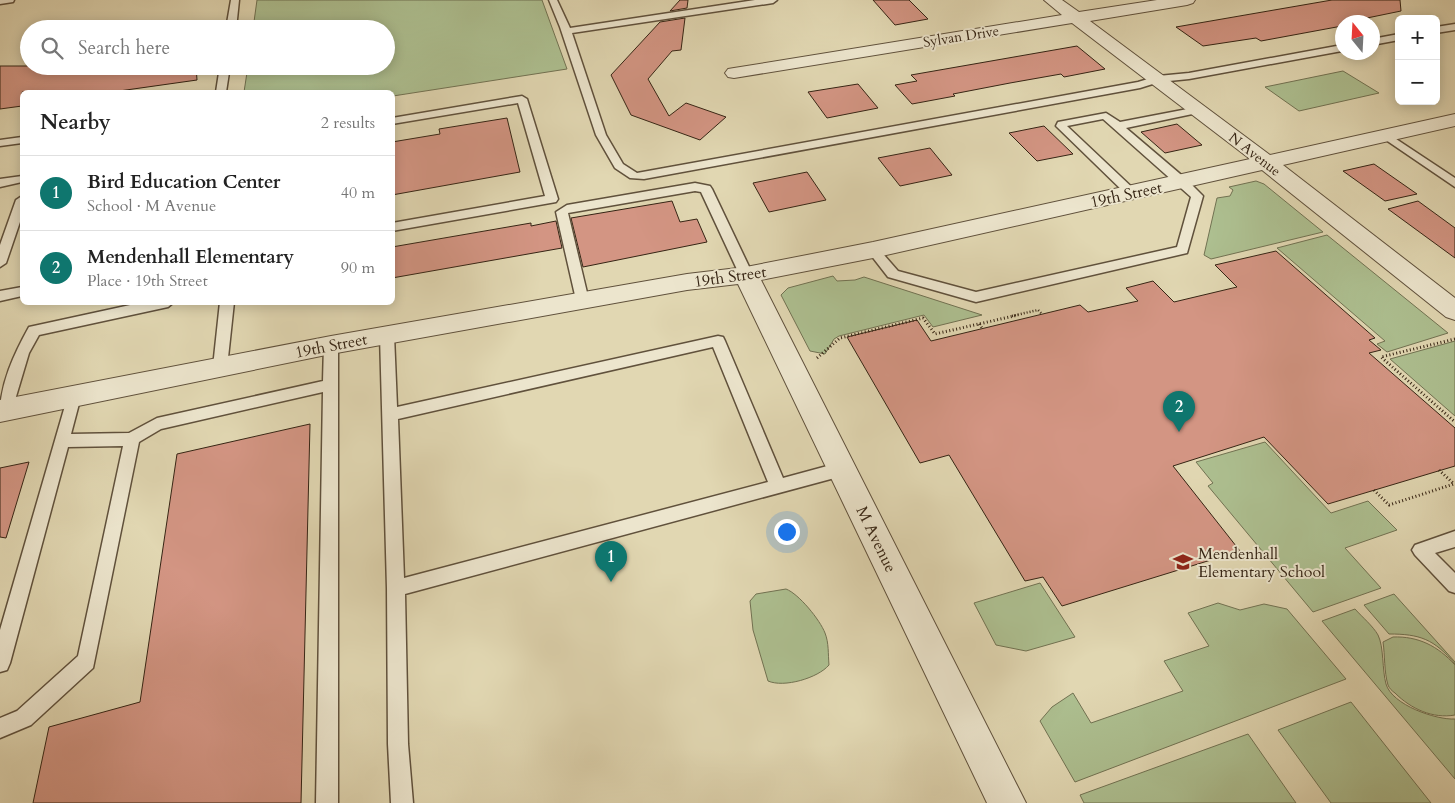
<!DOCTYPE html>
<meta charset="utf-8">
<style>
:root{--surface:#fff;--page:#f2f2f2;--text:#222;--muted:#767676;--line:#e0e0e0;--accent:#0f766e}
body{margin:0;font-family:Cardo,serif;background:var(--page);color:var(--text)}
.controls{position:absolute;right:15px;top:15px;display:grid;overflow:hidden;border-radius:8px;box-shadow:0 2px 12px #0003}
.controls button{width:45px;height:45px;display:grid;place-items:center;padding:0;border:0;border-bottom:1px solid var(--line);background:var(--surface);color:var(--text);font:25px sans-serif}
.compass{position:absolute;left:1335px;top:15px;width:45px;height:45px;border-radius:50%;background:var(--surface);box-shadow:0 2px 12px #0003;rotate:342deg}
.you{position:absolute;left:786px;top:531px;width:18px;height:18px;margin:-12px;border:4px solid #fff;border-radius:50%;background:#1a73e8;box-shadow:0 0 0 8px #1a73e833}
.badge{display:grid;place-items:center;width:32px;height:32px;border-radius:50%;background:var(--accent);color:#fff;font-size:16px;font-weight:700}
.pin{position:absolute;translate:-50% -41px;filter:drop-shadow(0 1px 2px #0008)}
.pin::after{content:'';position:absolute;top:26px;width:18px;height:15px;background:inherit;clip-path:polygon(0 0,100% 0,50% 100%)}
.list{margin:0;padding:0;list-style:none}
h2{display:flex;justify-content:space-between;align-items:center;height:65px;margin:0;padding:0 20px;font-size:21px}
h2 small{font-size:16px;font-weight:400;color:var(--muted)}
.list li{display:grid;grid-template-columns:32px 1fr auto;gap:15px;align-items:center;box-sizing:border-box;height:75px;padding:0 20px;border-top:1px solid var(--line)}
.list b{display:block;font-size:19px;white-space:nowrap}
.list p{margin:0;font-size:16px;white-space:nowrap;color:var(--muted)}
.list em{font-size:16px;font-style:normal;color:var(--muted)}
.icon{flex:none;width:28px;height:28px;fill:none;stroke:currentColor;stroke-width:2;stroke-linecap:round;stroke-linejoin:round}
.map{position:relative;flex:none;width:1455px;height:803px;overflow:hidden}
.search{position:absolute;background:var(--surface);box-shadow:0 2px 12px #0003;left:20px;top:20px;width:375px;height:55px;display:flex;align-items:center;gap:12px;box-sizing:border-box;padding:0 18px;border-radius:28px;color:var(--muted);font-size:19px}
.panel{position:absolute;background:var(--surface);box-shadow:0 2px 12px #0003;left:20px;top:90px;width:375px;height:215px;border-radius:8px}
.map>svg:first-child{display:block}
.green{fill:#adbf90;stroke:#717252}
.building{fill:#d39583;stroke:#352414}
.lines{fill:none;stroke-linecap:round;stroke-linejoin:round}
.lane-casing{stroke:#60513c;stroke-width:3}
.street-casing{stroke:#60513c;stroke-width:2}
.path-far1{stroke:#352414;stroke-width:2.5;stroke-dasharray:1 2;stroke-linecap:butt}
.path{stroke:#352414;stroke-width:3;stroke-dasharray:1 2.5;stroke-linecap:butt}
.lane{fill:#ece5cd;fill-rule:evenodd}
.street{fill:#ece5cd;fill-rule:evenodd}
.labels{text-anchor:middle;stroke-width:4;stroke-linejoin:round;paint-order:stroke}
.far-street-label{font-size:14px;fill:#352414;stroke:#ece5cd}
.street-label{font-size:16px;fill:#352414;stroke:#ece5cd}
.poi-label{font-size:16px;fill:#352414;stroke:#ece5cd;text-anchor:start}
</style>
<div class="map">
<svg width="1455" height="803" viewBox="0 0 1455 803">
<rect width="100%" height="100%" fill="#e1d7b2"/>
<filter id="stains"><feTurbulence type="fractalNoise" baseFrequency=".004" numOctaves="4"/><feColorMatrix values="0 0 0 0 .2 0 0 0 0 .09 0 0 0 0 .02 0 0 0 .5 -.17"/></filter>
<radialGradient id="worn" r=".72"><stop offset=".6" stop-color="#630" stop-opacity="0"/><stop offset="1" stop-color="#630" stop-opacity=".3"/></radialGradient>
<!-- green -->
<path class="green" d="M257,0h285l25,69 -174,27 -1,-4h-148l4,-26h138v-37h-133z
M1343,71l36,22 -80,18 -34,-24z
M1256,181l8,3 59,48 -112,27 -7,-4 13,-57 13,-2 3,-6 -4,-3z
M1327,235l121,98 -61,19 -10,-8 8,-3 -108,-93z
M833,276l4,5 18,-1 9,-3 118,38 -49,12 -9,-12 -85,21 -5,3 -9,15 -15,-3 -29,-56 7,-7z
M1455,341v75l-65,-57z
M1265,442l66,71 37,-12 29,29 -52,18 36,40 -68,24 -105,-126 5,-3 -17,-21z
M1040,583l35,54 -49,14 -30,-6 -22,-42z
M786,589c13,5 34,31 39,44 4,10 3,21 4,32 -11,13 -45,23 -61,16l-15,-51 -3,-29 6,-7z
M1394,594l61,68v2c-21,-25 -35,-30 -66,-30l-25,-29z
M1218,603l22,7 24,-6 23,5 59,70 -271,103 -35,-61 12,-14 21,-14 18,30 92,-32 -19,-30 45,-15 -21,-33z
M1355,609c7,8 18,17 23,26 6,12 4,35 8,49 6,21 50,36 69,35v60l-133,-158z
M1393,637c25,-1 45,9 62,28v50c-22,4 -44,-6 -60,-22 -3,-2 -6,-5 -7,-8 -4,-13 -3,-30 -5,-43z
M1351,702l80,101h-100l-53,-73z
M1248,734l48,69h-212l-4,-8z"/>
<!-- building -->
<path class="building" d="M680,0h8l-1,8 -17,3z
M873,0h36l19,19 -33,6z
M1332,0h68l1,11 -34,7 4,2 -29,2v4l-81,15 -5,-3 -53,8 -27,-19z
M685,18l-4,32 -9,1 -24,28 21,37 17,-13 40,14 -26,23 -69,-25 -20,-40 49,-53z
M1077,46l28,23 -41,8 -3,-3 -51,9 -57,11 2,2 -43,8 -17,-19 22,-4 -6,-6z
M0,66h196l1,14 -85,12h-90v14l-22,3z
M858,84l20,24 -51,10 -19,-26z
M507,118l13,54 -128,23v-53l48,-8 -1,-5z
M1177,124l25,21 -37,8 -24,-21z
M1044,126l29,28 -36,7 -28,-28z
M930,148l22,27 -52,11 -22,-28z
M1374,164l43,30 -32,7 -42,-30z
M807,172l19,28 -57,12 -16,-29z
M672,201l8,21 17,-3 10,23 -124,25 -12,-49z
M1418,201l37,27v30l-67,-49z
M556,221l6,27 -170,30v-31l139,-24v3z
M1276,251l99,87 -6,2 12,10 -12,3 86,75v38l-127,38 -64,-67 -91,29 67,85 -178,55 -19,-29 -18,4 -76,-126 -29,8 -73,-126 70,-17 14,21 149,-36 8,7 50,-11 -12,-13 27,-7 21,21 63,-15 -22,-22z
M310,424l-9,379h-268l16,-76 91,-25 37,-248z
M29,462l-23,76 -6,-1v-69z"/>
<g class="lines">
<defs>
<path id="lane" d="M0,0h14l-1,2 -13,2z
M231,0h8l-3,29h-10z
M549,0h8l13,28 185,-28h22l-4,3 -201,30 34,102 17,29 14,9 501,-91 20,-6 31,-3 153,-28v6l-153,28 -30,3 -19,6 -496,91 -14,-1 -15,-10 -19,-33 -36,-108z
M1455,24v6l-19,3v-6z
M1399,34v6l-27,5v-6z
M220,66h10l-4,26h-10z
M522,96l5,3 31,100 -2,3 -164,29v-8l153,-27 -27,-93 -126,21v-6z
M1198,107l5,3 -1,2 -76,16 60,51 17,17 -16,57 -211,49 -88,-25 -21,-27 6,-4 4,1 21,24 78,21 201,-45 14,-50 -88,-78 -36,7 70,66 -2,3h-8l-71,-69 2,-4 48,-9 14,9z
M1387,133l68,45v9l-72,-49 -1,-2z
M22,137v6l-22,3v-6z
M22,176v6l-22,5v-8z
M695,183l15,3 2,3 41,86 -2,3h-10l-40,-86 -6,-1 -127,22 21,88 -2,3h-10l-21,-92 11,-7z
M22,196v20l-16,47 -6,4v-22l16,-45z
M22,287v9l-22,5v-10z
M144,302h30l-6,5 -129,28 -10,18 -17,57 -3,4 -9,1c0,-31 14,-61 29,-88z
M220,302h14l-7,65 -2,4 -5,1 -5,-1 -2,-4z
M387,330l5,1 2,4 3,72 321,-71 5,1 2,4 58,137 59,-16 6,2 2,5 -2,5 -6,2 -437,118 3,150 5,59h-22l-3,-59 -1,-156 -7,-253 2,-4zM713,347l55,135 -364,96 -6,-159z
M331,340l5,1 2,4v458h-22l7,-411 -162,37 -22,13 -46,226 -62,57 -31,13v-20l17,-7 61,-55 45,-210 -55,1 -58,216 -3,7 -7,2v-42l69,-238 5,-2 5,2 2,4 -10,38 58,-1 28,-15 166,-37 1,-36 2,-4z
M1455,531v16l-20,6 20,20v20l-6,-2 -34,-36 -3,-5 3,-5z"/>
<path id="street" d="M1044,0h18l17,12 78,-12h38l-2,3 -6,2 -97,16 180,134 185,-41v12l-172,39 172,133v22l-9,-3 -184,-147 -389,88 -112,22 265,523h-39l-249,-519 -51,6 -356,64 -331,68v-22l331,-64 356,-62 59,-7 127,-25 377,-83 -178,-136 -338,55 -6,-1 -3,-4 3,-4 6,-1 328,-53z"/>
</defs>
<!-- lane casing -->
<use href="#lane" class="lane-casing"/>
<!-- street casing -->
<use href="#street" class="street-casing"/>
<!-- path-far1 -->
<path class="path-far1" d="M1012,316l26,-6 4,4"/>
<!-- path -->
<path class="path" d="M979,324l3,4
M1455,339l-74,18 74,65
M817,358l23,-20 83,-20 12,16 83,-19
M1439,470l15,14
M1374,490l15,15 65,-21"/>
<!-- lane -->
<use href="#lane" class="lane"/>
<!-- street -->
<use href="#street" class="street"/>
</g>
<!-- icons -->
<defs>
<symbol id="school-bare" viewBox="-9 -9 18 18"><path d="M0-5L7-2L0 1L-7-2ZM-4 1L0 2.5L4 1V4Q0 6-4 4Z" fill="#8f2418" stroke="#ece5cd" stroke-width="2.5" paint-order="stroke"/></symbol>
</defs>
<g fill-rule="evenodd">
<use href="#school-bare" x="1169" y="548" width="28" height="28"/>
</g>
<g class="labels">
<!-- far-street labels -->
<g class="far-street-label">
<text transform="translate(961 36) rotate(-9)" y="5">Sylvan Drive</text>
<text transform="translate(1255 154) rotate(38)" y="5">N Avenue</text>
</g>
<!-- street labels -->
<g class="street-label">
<text transform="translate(1126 194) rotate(-12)" y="6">19th Street</text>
<text transform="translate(730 276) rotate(-8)" y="6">19th Street</text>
<text transform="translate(331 345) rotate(-11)" y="6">19th Street</text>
<text transform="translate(877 539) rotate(64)" y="6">M Avenue</text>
</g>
<!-- poi labels -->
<g class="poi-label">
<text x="1198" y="559">Mendenhall<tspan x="1198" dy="18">Elementary School</tspan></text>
</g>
</g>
<rect width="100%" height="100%" filter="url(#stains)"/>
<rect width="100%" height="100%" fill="url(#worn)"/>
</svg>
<div class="controls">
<button>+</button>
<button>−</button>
</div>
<svg class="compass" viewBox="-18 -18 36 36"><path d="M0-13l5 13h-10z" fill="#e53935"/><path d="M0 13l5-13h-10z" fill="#767676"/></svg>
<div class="you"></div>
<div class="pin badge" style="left:611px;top:582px">1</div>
<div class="pin badge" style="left:1179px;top:432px">2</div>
<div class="search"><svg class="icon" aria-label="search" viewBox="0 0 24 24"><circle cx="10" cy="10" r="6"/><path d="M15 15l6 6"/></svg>Search here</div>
<section class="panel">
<h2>Nearby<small>2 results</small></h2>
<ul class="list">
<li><span class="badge">1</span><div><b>Bird Education Center</b><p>School · M Avenue</p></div><em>40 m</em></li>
<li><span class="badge">2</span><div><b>Mendenhall Elementary</b><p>Place · 19th Street</p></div><em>90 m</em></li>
</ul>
</section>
</div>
